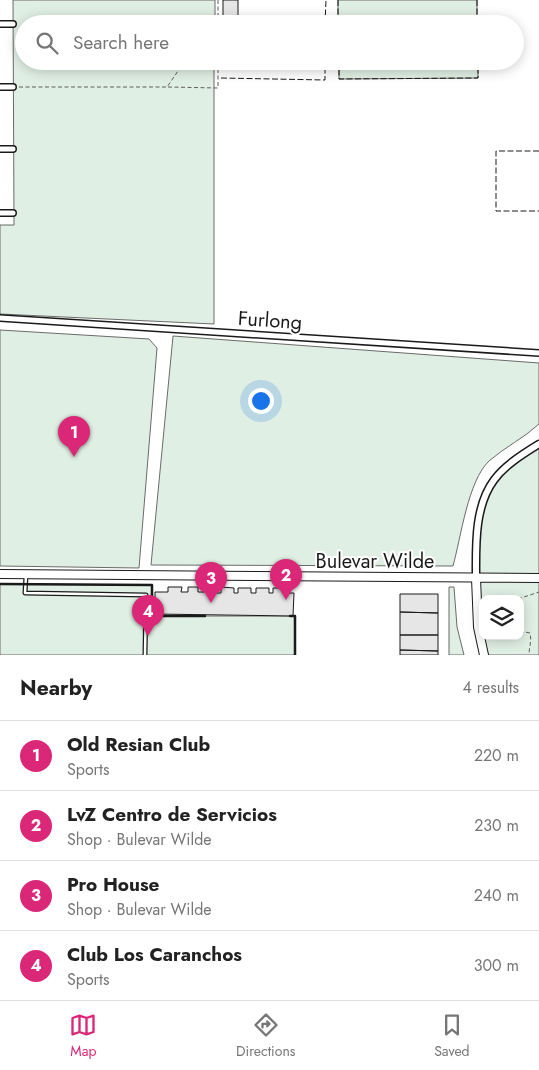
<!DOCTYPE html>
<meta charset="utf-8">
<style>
:root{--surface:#fff;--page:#f2f2f2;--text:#222;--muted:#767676;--line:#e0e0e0;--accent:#db2777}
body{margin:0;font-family:Jost,sans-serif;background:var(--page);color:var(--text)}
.controls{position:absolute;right:15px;bottom:15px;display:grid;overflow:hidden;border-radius:10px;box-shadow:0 2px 12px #0003}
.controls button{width:45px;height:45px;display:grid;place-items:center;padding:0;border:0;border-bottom:1px solid var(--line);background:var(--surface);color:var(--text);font:25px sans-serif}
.you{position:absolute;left:260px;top:400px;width:18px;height:18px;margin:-12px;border:4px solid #fff;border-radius:50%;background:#1a73e8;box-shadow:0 0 0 8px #1a73e833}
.badge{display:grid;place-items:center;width:32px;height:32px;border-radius:50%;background:var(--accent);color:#fff;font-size:16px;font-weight:700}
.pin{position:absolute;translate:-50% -41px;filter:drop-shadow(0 1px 2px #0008)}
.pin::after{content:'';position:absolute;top:26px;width:18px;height:15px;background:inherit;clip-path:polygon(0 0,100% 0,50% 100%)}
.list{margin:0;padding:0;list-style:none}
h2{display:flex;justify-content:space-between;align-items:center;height:65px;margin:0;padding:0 20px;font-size:21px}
h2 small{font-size:16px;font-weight:400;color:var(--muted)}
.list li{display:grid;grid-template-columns:32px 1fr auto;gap:15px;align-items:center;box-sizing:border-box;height:70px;padding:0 20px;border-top:1px solid var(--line)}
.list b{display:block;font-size:19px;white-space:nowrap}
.list p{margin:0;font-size:16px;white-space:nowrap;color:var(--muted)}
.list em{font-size:16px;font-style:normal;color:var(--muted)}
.icon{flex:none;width:28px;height:28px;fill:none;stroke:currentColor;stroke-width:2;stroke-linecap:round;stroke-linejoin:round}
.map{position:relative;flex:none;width:539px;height:655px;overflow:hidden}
.search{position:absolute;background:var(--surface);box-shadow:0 2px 12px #0003;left:15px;right:15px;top:15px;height:55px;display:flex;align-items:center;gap:12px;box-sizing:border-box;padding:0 18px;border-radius:28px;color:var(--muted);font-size:19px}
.sheet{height:345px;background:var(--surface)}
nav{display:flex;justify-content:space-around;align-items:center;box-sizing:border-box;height:70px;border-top:1px solid var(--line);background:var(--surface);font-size:14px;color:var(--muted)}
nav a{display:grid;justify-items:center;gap:2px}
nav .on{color:var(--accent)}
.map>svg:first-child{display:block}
.green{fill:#e0efe3;stroke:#6a6a6a;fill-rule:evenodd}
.building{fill:#e6e6e6;stroke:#1a1a1a}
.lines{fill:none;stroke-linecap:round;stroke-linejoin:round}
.service-casing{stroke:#1a1a1a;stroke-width:5}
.minor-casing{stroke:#1a1a1a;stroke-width:8}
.tertiary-casing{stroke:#1a1a1a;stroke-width:9}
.secondary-casing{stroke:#1a1a1a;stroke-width:10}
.path{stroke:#5f5f5f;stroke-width:1;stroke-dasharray:4 2.5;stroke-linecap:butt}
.service{stroke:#fff;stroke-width:2.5}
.minor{stroke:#fff;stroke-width:5}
.tertiary{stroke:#fff;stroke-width:6}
.secondary{stroke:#fff;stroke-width:8}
.fence{stroke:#1a1a1a;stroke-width:1;stroke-dasharray:6 2.5;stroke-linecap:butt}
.wall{stroke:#1a1a1a;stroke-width:2.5}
.labels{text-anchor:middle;stroke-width:4;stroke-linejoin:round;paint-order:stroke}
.street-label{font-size:20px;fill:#1a1a1a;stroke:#fff}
</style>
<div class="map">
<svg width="539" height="655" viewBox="0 0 539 655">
<rect width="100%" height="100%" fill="#fff"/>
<!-- green -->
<path class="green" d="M13,0h202v24h-191v37h190v263l-214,-10v-89h14z
M338,0h139v24h-139z
M339,61h139v17l-139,1z
M0,330l149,9 8,9 -18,220 -139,-2z
M173,336l366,27v61c-15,14 -34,23 -50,37 -21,20 -28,76 -36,105l-302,-1z
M539,444v211h-55l-8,-54 4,-88 13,-32zM483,599h37v37h-37z
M0,584l152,1v31h143v39h-295z
M449,587h5l3,40 7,28h-15z"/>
<!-- building -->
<path class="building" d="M223,0h15v24h-15z
M221,61h19v6h-19z
M168,587h14l-1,5h7v-5h10v5h6v-5h12v6h5v-6l13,1v5h4v-5h13v5h5v-5h13v5h4v-5h13v5h8l-1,23 -138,-2v-22h13z
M400,594h38v19l-38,-1z
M400,612l38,1v22h-38z
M400,635h38v16l-38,-1z
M400,650l38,1v4h-38z"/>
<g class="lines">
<defs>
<path id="service" d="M26,576l-1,17 121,2 -1,60"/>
<path id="minor" d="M0,24h13
M0,87h13
M0,149h13
M0,213h13
M0,318l539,35"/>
<path id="tertiary" d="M476,578c0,-31 -2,-71 18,-98 11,-15 29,-26 45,-36"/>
<path id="secondary" d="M0,574l539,4
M476,578l2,49 6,28"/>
</defs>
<!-- service casing -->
<use href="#service" class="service-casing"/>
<!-- minor casing -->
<use href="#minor" class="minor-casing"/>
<!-- tertiary casing -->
<use href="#tertiary" class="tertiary-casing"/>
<!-- secondary casing -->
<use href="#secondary" class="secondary-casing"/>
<!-- path -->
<path class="path" d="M218,0v24
M19,87h148l18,-26
M168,87l50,1v-27
M518,599l21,-7
M520,634l5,-2 5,1c2,8 -1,14 -1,22
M498,636c7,5 11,4 17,0"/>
<!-- service -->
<use href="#service" class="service"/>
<!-- minor -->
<use href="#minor" class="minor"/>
<!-- tertiary -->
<use href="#tertiary" class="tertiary"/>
<!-- secondary -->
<use href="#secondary" class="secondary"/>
<!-- fence -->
<path class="fence" d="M338,0v24
M477,0v24
M325,24l1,-24
M339,61v18l139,-1v-17
M221,78l104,2v-19
M539,151h-43v60h43"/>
<!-- wall -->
<path class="wall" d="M0,584l152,1v31h53
M290,616h5v39"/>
</g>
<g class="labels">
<!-- street labels -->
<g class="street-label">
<text transform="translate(270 320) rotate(4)" y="7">Furlong</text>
<text x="375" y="568">Bulevar Wilde</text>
</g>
</g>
</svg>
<div class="controls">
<button><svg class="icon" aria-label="layers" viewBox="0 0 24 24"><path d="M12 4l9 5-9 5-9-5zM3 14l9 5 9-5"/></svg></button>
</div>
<div class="you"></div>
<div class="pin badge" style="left:74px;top:457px">1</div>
<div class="pin badge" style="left:286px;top:600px">2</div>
<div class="pin badge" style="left:211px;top:603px">3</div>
<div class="pin badge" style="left:148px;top:636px">4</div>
<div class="search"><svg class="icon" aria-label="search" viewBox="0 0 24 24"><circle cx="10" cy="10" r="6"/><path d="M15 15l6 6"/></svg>Search here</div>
</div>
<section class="sheet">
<h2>Nearby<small>4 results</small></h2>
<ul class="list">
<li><span class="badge">1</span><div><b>Old Resian Club</b><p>Sports</p></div><em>220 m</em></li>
<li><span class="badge">2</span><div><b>LvZ Centro de Servicios</b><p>Shop · Bulevar Wilde</p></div><em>230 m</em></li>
<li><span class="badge">3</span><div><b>Pro House</b><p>Shop · Bulevar Wilde</p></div><em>240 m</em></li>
<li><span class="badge">4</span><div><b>Club Los Caranchos</b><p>Sports</p></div><em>300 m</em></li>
</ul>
</section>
<nav>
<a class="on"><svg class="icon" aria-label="map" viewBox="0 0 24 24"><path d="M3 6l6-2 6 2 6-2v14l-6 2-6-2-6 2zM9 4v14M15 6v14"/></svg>Map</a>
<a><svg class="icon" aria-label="directions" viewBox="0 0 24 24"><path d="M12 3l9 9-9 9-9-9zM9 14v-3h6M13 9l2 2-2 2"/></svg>Directions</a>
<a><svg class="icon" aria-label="saved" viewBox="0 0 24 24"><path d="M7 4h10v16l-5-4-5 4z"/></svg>Saved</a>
</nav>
